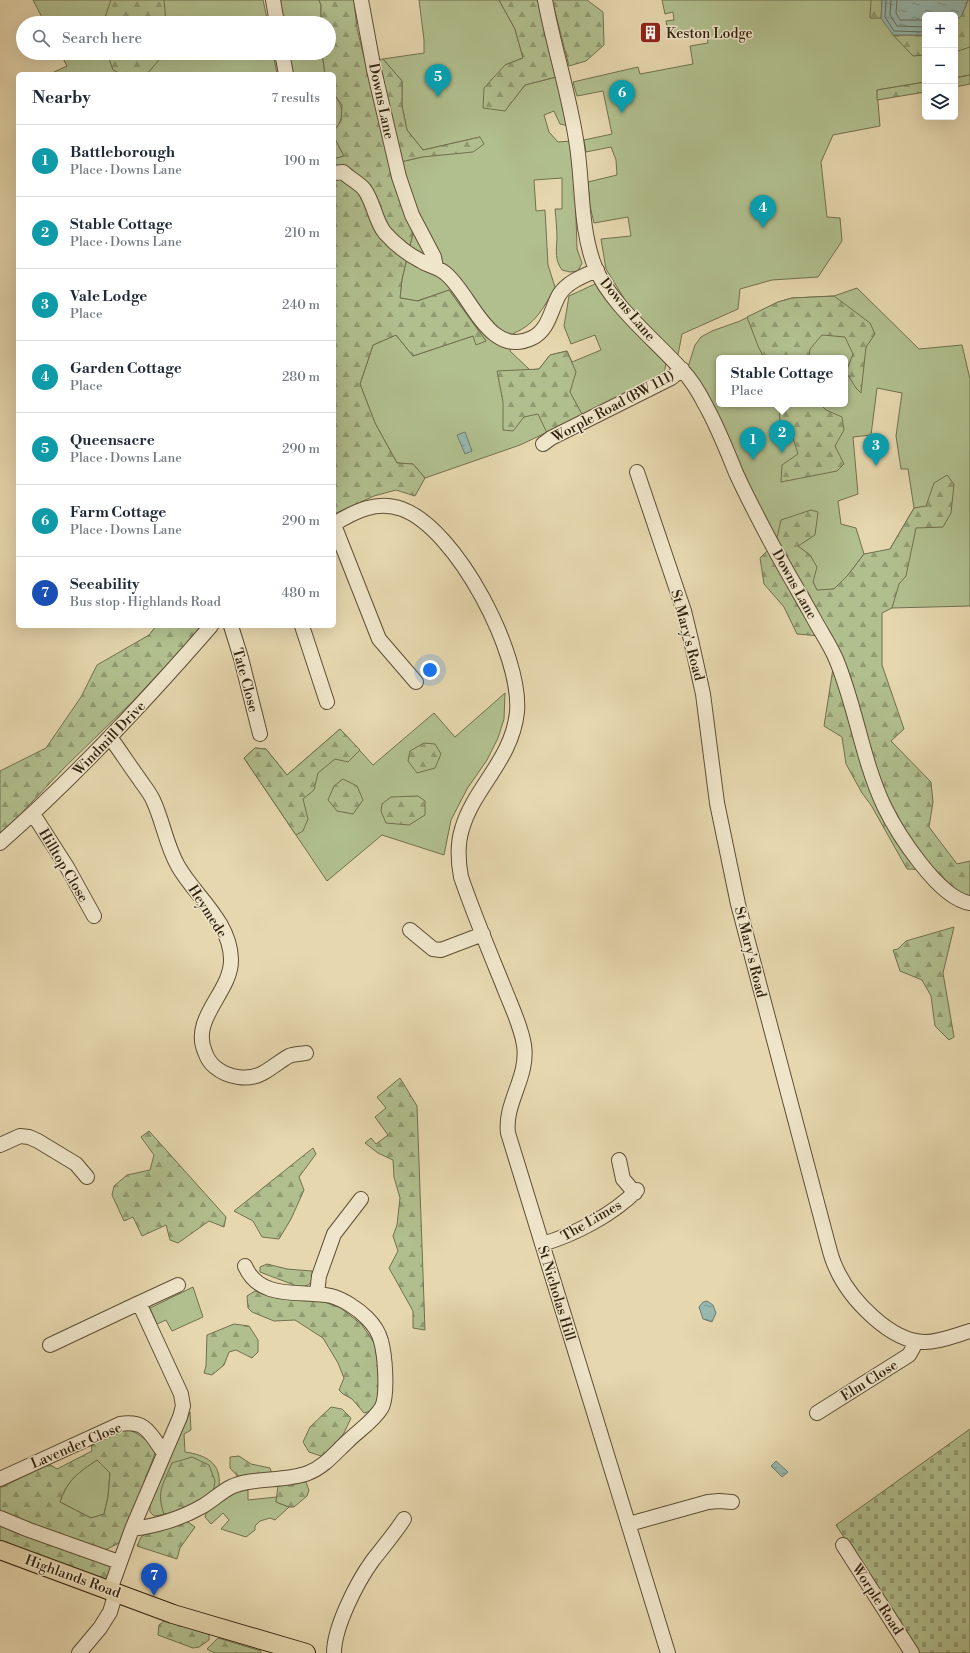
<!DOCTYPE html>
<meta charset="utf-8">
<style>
:root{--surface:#fff;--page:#f2f2f3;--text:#1f2937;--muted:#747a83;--line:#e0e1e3;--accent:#2563eb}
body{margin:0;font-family:"Libre Bodoni",serif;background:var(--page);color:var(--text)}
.controls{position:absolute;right:12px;top:12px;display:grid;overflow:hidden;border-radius:6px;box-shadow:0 4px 16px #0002}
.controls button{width:36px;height:36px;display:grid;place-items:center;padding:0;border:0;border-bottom:1px solid var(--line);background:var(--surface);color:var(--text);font:20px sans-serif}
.you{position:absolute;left:430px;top:670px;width:14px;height:14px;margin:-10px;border:3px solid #fff;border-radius:50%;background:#1a73e8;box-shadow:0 0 0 6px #1a73e833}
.badge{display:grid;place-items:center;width:26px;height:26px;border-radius:50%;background:var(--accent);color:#fff;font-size:13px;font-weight:700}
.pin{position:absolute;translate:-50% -33px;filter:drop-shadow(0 1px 2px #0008)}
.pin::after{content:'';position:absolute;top:21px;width:14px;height:12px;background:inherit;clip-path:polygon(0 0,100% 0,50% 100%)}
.popup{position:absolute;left:716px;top:355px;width:132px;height:52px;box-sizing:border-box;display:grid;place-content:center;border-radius:6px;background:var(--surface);filter:drop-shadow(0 1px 3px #0005);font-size:13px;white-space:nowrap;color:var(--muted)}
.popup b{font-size:15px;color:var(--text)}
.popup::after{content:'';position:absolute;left:50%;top:100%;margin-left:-8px;border:8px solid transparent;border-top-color:var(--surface)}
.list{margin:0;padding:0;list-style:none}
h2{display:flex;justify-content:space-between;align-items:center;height:52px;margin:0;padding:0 16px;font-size:17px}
h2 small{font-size:13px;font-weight:400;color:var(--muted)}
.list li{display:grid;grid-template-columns:26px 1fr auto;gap:12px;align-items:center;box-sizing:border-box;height:72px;padding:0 16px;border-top:1px solid var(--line)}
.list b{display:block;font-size:15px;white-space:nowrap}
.list p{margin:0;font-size:13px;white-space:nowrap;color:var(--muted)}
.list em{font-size:13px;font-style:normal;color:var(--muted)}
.icon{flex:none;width:22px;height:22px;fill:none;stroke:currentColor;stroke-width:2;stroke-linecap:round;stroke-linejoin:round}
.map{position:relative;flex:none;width:970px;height:1653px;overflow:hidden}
.search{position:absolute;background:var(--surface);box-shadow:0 4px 16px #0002;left:16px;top:16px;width:320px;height:44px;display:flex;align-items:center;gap:10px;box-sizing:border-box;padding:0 14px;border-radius:22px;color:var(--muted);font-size:15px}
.panel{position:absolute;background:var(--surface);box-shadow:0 4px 16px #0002;left:16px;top:72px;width:320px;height:556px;border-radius:6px}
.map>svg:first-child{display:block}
.green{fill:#b1bf8e;stroke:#71704e;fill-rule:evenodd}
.forest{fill:url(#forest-firs);stroke:#71704e;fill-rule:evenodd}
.cemetery{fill:url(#cemetery-stones);stroke:#71704e}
.water{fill:url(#water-ripples);stroke:#6e7c6e}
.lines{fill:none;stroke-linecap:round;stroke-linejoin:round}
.shore{stroke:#646d5e;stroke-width:1}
.minor-casing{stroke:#5e4f35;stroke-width:16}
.major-casing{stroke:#31220d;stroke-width:20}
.minor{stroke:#efe5ca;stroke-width:14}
.major{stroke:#e6d7ae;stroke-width:18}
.labels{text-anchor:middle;stroke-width:3;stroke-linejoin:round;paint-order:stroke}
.poi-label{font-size:14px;fill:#31220d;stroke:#efe5ca;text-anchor:start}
.street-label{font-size:14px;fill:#31220d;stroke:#efe5ca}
</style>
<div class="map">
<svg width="970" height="1653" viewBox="0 0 970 1653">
<defs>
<pattern id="forest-firs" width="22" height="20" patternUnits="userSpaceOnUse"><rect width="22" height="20" fill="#b1bf8e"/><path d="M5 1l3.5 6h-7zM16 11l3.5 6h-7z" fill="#919b72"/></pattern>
<pattern id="cemetery-stones" width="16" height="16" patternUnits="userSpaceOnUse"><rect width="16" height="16" fill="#b1bf8e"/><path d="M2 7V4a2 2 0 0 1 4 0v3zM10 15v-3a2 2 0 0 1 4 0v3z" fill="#919b72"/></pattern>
<pattern id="water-ripples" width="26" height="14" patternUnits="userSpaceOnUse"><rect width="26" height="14" fill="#97b8af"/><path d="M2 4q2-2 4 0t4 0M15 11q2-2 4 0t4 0" fill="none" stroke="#7c958d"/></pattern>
</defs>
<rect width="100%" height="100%" fill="#e6d7ae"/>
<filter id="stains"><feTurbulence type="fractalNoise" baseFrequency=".005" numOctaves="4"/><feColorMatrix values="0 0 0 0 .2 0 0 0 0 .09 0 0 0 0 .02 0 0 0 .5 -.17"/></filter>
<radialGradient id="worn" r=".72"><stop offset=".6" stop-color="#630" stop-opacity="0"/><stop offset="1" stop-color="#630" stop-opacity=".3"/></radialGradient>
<!-- green -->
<path class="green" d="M33,0h230l5,23h-223z
M280,0h39l2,5v18h-37z
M419,0h80l16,29 8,29 -18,7v45l20,-25 31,-8 13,49 -9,-2 -6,-13 -10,4 5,17 9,10 13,-1 4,44 2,64 5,14 -4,8 -8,1 -8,-2c-7,-10 -6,-18 -5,-31 0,-10 -1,-20 -2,-30h7v-31l-28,2 2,31 9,-1 3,55 7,22c-10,19 -20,38 -41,46l-4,18 20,19 9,-1 11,-14 17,-4 5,11 29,-12 -6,-15 -24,9 -7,-18 5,-30 26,-12 71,78 -2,15 -144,68 -95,33 -12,-14 -16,-1 -22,-40 -15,-39 13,-39 23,-10 17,21 60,-20 13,5 -37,-51 -32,11 -17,-3 2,-19 11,-46 -21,-69 30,-7 58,-20 -57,13 -16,-20 -5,-24v-25l-19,-22 41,-6v-13z
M662,0h308v75l-15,3v-63h-30v67l-48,8 3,36 -47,9 -12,27 6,55 13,1 2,23 -24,36 -46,3 -32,9 -2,20 -56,25 -4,21 -50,-50 -22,-36 -5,-30 30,-3 -3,-19 -34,6 -4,-17 -2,-24 29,-7 -1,-15 -5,-13 -25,5 -2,-12 28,-6 -9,-43 -26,5 -4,-14 65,-15 2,7 53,-10 -3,-18 18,-3 -2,-13 -37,7 -3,-16 8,-1 -1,-8 -8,2z
M60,53h213l4,21h-227l17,-8z
M289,53h33l3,21h-32z
M334,94c10,14 11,23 0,37z
M334,137l10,19 -10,3z
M857,288l62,61 43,-4 8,34v227l-78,2 -2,-59 24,-41 -6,-39h-7l-5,-33 6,-43 -25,-5 -6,47 -18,2 5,57 -20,7 3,23 15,4 8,26 -16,21 -14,14 -17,2 -4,-9 -3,-27 -13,-9 -21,-4 -88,-175 7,-22 6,-8 11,-6 28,-10 38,-19 14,-4 42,-2zM719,358h126v46h-126z
M505,693l-1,26 -6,19 -11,22 -20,29 -16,31 -7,35 -62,-20 -55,46 -83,-123 11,-10 11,1 21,26 53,-46 33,36 61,-52 21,24z
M193,1287l10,30 -31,14 -6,-11 -9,4 -7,-16z
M190,1412l1,18 -7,4 1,18c21,3 37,11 34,35l-45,26 -20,3 -4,-4v-7l20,-54 6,-6z
M97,1460l13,13 -2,24 -4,17 -13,4 -31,-16c7,-22 19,-30 37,-42z
M241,1490h7v10l29,-3 -1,5 13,5 -14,13 -5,-2 -10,3 -5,5v4l-9,7 -25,-8 8,-9 -6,-7 -12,11 -6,-7 2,-6 23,-16z"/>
<!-- forest -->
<path class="forest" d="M111,0h53l2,23h-63z
M319,0h35l3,29 8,32 18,-2 19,22v25l5,24 16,20 57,-13 4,7 -11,8 -51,5 -30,7 21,69 -11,46 -2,19 18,3 31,-11 37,51 -10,4 -3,-9 -60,20 -17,-21 -23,10 -13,39 15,39 22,40 16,1 12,14 -10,18 -19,-6 -22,6 -40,18v-355l10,-3 -10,-19v-6l7,-10 1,-16 -8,-11v-20h-9l-3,-21h7v-30h-8v-18z
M499,0h45l12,77 -31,8 -20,26 -22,-3 1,-20 21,-23 18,-7 -8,-29z
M552,0h35l16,12 1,33 -18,16 -17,5z
M871,0h11l-1,18h-11z
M968,0h2v47l-15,5v-30l7,-7z
M893,35h32v20l-12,1z
M107,53h58l-18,21h-26l-8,-4z
M970,75v9l-15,3v-9z
M925,82v10l-48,8v-10z
M834,296l36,27 5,11 -9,13 -5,46 -5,-5 -10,-16 7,-18 -8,-17 -23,-2 -12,14 -1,9h-45l-6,-12 -11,-29 31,-15 14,-4z
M567,351l9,21 -6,20 13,24 -36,17 -9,-19 -14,3 -11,14 -10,-1v-28l-6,-31 42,-2 11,-14z
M779,404h41l6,6 16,7 2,13 -9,16 9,18 -7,7 -56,11 1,-17 16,-11 -5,-16 -13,-16z
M947,475l7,9 -3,29 -8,14 -27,1 -10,48 -7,8 -7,24 -10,5v52l22,64 -13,12 40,41 2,20 -4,25 28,37 13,-3v37l-9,-2 -25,-26 -29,-1 -36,-64 -9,-12 -16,-29 -4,-27 -18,-11 10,-64 -14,-26 -23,-2 -13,-27 -20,-23 -4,-26 16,-16 5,-22 30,-10 7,2 -3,23 -17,11 12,9 7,12 -4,15 4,8 17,-1 14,-14 16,-21 26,-5 24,-41 12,-2 8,-23z
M156,626h47l-70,75 -68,66 -65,69v-65l46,-23 35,-51 16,-32 52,-30z
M340,729l20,21 -12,12 -13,-3 -17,14 -4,17 -11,9 5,20 -5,12 -7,4 -52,-77 11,-10 11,1 21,26z
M424,743l11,1 6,10 -6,14 -18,5 -9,-12 2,-10z
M343,779l14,7 6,14 -10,14 -16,-3 -9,-11 6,-14z
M418,796l7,5v14l-16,10 -23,-2 -5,-12 1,-7 9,-7z
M954,927l-11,46 11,64 -5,3 -14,-14 -4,-30 -9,-16 -22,-9 -7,-21 5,-1 8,-8z
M400,1078l17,28 8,224 -12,-2v-17l-24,-43 9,-17 -5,-15 4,-11 3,-27 -6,-21 -1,-17 -15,-7 -13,-10 6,-5 5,6 12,-9 -13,-18 11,-9 -9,-11z
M149,1131l77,86 -2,10 -15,-6 -31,22 -8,-3 -4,-15 -24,11 -9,-19 -9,4 -12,-26 2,-9 13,-11 23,-5 4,-15 -13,-18z
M313,1148l3,6 -17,23 5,13 -13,29 -12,20 -17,-2 -9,-16 -19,-10z
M267,1264l20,5 25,2 1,11 -11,6 -42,-16v-5z
M255,1291l22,7h36l28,10 21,17 13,19 6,44 -6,22 -11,3 -12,-14 -9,-5 -4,-4 5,-12 -6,-15 -15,-25 -28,-18 -21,1 -22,-9 -4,-4 -1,-12z
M234,1324l15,2 9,14v12l-6,6 -16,-8 -7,2 -5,13 -12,10 -8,-2 2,-7 1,-31z
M331,1407l11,2 9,9 -7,15 -20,24 -15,-5 -6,-10 7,-15z
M124,1428c14,5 23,11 32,23l-35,91 -16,8 -105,-38v-24l49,-24 8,5 35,-18 -1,-8zM97,1460l13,13 -2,24 -4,17 -13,4 -31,-16c7,-22 19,-30 37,-42z
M239,1456l12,8 19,4 2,6 -31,6 -11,-12v-11z
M192,1457l17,8 6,16 -2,13 -39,19 -10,1c-8,-23 -1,-29 8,-51z
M295,1482h11l3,8 -2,6 -13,11h-5l-13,-5 2,-17z
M173,1521l15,1 7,5 -15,21 -3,11 -40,-13 4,-9 12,-8z
M0,1525l107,39 4,5 -2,8 -5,4 -104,-38z
M168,1618l41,15v7l-10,7 -6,1 -35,-13 1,-10z
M218,1638l43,13v2h-47l-7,-4z"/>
<!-- cemetery -->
<path class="cemetery" d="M970,1429v224h-52l-82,-128z"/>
<!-- water -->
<path class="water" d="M882,0h86l-6,15 -7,7v-7h-30v20h-32l-12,-17z
M465,432l7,19 -7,3 -8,-19z
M707,1301l6,4 3,8 -4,9 -9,-3 -4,-12 4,-5z
M776,1461l12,11 -6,5 -11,-11z"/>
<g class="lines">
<!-- shore -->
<path class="shore" d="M886,0l-1,17 9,14 31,1
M891,0l-1,15 7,11 28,1
M897,0l-1,13 4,7h25"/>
<defs>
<path id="minor" d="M273,0l4,23
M361,0l13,70 25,107 13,38 22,42 2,10
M545,0c9,49 25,96 32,146 6,40 3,83 18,121 15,37 60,73 86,102 11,11 19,25 26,39 11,20 20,43 29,65 9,20 20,41 30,60 15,29 32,57 48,86 7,13 16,26 22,40 20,48 26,100 48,147 13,27 55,93 86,97
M282,53l4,21
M334,173l9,-1c6,6 16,11 21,17 10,13 11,32 21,44 10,11 22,21 36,28 8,5 17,6 24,12 26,20 43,86 87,65 17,-8 19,-29 27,-43 8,-13 24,-19 38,-25
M543,444l8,-6 120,-60 11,-9
M637,472l47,139 7,29 12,54 14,109 21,101 90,340c2,8 4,16 8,24 13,30 54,74 89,74 15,0 31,-7 45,-11
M334,524c21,-13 43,-24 68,-15 55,20 120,146 115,203 -5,48 -43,75 -55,117 -5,16 -4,32 -1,48 13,38 29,76 44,113 7,18 16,36 19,55 5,32 -20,58 -16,88l160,520
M334,525l45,114 37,43
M231,626l10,32 19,76
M302,626l25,76
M110,737c10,14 20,29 30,43 4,6 10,13 13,20 10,21 13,45 25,66 17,30 52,55 53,93 1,33 -41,59 -26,93 2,6 5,11 10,15 13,11 34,14 48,6 9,-5 17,-12 26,-17 5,-2 12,-2 17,-3
M33,814l34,53 27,49
M0,843c76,-67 145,-141 211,-217
M410,930l23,19 8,1 42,-16
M0,1145l20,-9 9,1 9,4 38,23 11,13
M619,1160l4,19 12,14
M542,1244c32,-9 72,-30 95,-54
M317,1294l2,-18 15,-42 27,-35
M50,1345l89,-42
M817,1413l92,-58 4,-7 2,-7
M0,1479l120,-55c27,-4 30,10 44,29
M0,1518l29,12 90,32
M629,1524l79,-22 11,-1 13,1
M132,1529c24,-3 50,-11 71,-23 10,-6 18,-14 28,-19 20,-10 54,-5 77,-14 16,-6 27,-20 40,-32 11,-11 26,-20 34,-34 6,-13 3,-52 -1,-66 -2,-8 -8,-17 -14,-23 -9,-9 -24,-19 -36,-22 -30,-6 -71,5 -86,-30
M843,1545l69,108
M110,1590l22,-61 48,-112 3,-11 -2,-12 -42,-91 39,-18
M79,1653l21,-25 10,-16 6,-20
M334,1653c0,-26 23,-71 39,-93 11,-14 22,-27 31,-41"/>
<path id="major" d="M0,1550l173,64 133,39"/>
</defs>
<!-- minor casing -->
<use href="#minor" class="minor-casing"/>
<!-- major casing -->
<use href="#major" class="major-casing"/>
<!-- minor -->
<use href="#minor" class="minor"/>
<!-- major -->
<use href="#major" class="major"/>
</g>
<!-- icons -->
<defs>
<symbol id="building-square" viewBox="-11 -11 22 22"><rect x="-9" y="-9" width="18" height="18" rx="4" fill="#8f2418" stroke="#efe5ca"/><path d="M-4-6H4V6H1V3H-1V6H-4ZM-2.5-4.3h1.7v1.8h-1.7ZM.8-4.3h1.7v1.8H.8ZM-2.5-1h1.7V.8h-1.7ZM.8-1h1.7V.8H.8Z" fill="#fff"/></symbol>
</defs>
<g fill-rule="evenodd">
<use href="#building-square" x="638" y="20" width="25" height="25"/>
</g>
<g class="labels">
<!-- poi labels -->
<g class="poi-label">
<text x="666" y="38">Keston Lodge</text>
</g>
<!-- street labels -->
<g class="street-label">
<text transform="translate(382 101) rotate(78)" y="5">Downs Lane</text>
<text transform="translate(628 309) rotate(50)" y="5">Downs Lane</text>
<text transform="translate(613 406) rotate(-28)" y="5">Worple Road (BW 111)</text>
<text transform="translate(795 584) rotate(61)" y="5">Downs Lane</text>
<text transform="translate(688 635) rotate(75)" y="5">St Mary's Road</text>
<text transform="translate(246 680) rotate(75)" y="5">Tate Close</text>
<text transform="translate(109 738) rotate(-46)" y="5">Windmill Drive</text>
<text transform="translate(64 865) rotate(59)" y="5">Hilltop Close</text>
<text transform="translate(208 911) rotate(57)" y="5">Heymede</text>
<text transform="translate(751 952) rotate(76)" y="5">St Mary's Road</text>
<text transform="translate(591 1220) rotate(-30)" y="5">The Limes</text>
<text transform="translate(557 1293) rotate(73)" y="5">St Nicholas Hill</text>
<text transform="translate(869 1380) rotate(-32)" y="5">Elm Close</text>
<text transform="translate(76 1445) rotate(-23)" y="5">Lavender Close</text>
<text transform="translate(73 1576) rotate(20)" y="5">Highlands Road</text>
<text transform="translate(878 1599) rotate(57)" y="5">Worple Road</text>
</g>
</g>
<rect width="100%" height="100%" filter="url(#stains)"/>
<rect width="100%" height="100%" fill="url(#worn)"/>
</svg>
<div class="controls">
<button>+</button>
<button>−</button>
<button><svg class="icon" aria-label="layers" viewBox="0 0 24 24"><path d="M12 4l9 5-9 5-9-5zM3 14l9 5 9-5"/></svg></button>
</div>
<div class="you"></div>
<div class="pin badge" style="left:753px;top:460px;background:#0f9aa8">1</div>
<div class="pin badge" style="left:782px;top:453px;background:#0f9aa8">2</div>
<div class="popup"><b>Stable Cottage</b>Place</div>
<div class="pin badge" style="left:876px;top:466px;background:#0f9aa8">3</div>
<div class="pin badge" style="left:763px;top:228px;background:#0f9aa8">4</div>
<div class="pin badge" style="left:438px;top:97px;background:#0f9aa8">5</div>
<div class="pin badge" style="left:622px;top:113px;background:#0f9aa8">6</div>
<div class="pin badge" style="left:154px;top:1596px;background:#1a4fb4">7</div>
<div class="search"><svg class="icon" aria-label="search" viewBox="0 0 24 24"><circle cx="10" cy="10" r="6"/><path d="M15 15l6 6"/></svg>Search here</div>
<section class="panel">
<h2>Nearby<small>7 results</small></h2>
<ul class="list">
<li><span class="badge" style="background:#0f9aa8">1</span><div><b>Battleborough</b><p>Place · Downs Lane</p></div><em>190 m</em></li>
<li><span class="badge" style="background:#0f9aa8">2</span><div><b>Stable Cottage</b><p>Place · Downs Lane</p></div><em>210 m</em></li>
<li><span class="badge" style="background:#0f9aa8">3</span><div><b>Vale Lodge</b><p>Place</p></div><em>240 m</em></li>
<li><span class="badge" style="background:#0f9aa8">4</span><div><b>Garden Cottage</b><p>Place</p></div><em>280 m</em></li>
<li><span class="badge" style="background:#0f9aa8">5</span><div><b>Queensacre</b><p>Place · Downs Lane</p></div><em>290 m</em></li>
<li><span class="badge" style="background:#0f9aa8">6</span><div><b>Farm Cottage</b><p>Place · Downs Lane</p></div><em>290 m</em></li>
<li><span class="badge" style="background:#1a4fb4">7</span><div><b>Seeability</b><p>Bus stop · Highlands Road</p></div><em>480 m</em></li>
</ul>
</section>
</div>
